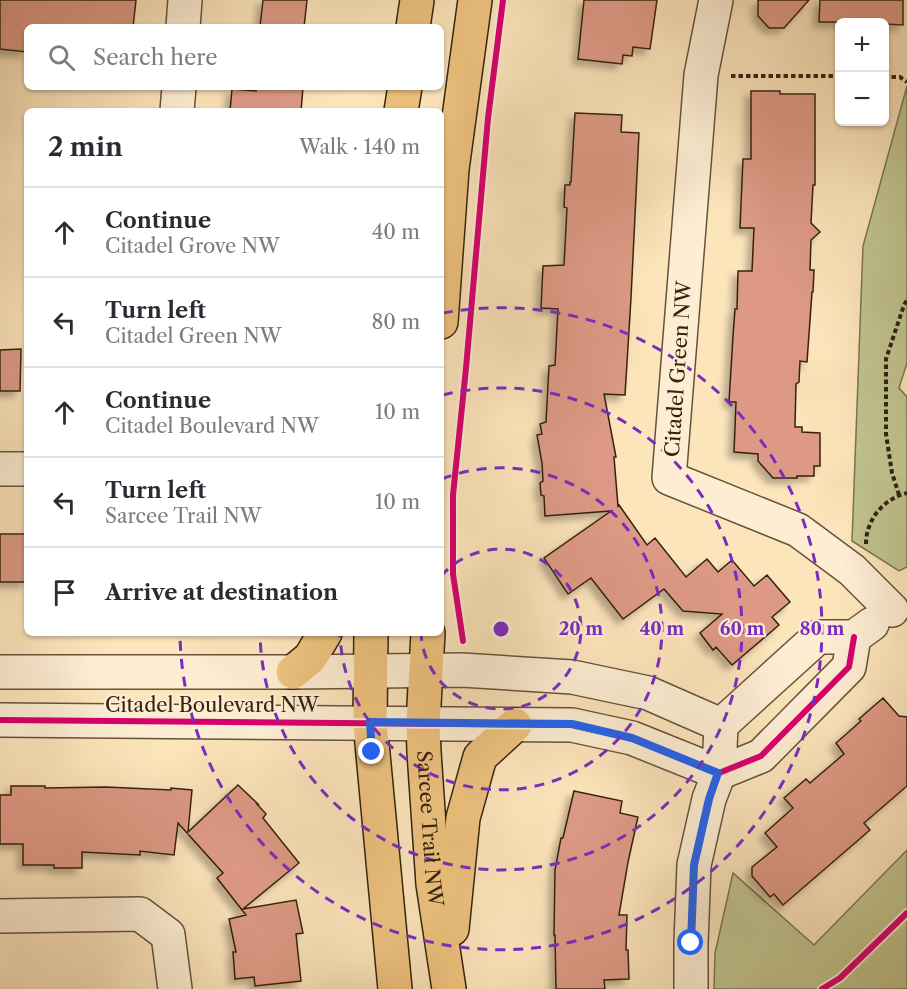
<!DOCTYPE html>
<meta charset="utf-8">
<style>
:root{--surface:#fff;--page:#f7f7f7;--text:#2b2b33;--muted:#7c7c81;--line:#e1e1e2}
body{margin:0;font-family:"Libre Caslon Text",serif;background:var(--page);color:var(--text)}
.controls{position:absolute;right:18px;top:18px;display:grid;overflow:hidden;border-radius:9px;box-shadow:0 2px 4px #0004}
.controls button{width:54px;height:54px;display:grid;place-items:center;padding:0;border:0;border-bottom:2px solid var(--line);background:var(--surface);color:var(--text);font:30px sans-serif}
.stop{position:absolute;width:18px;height:18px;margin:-14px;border:4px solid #2563eb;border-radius:50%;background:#fff}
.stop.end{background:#2563eb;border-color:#fff;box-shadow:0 2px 6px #0008}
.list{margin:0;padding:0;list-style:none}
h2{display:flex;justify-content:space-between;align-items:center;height:78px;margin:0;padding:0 24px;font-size:26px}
h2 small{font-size:20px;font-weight:400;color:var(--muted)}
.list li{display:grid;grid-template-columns:39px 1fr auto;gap:18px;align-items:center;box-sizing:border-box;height:90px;padding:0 24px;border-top:2px solid var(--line)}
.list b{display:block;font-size:22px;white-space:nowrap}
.list p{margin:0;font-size:20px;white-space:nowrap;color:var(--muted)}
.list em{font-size:20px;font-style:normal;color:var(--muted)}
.icon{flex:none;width:33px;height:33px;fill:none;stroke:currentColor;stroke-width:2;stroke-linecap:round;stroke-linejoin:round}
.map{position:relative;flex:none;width:907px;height:989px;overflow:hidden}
.search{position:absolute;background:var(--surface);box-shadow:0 2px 4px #0004;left:24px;top:24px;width:420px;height:66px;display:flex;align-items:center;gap:15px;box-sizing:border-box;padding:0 21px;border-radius:9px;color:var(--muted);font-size:22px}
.panel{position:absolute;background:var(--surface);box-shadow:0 2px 4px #0004;left:24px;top:108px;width:420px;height:528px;border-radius:9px}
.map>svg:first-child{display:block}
.green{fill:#c1c48f;stroke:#7a7450;stroke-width:1.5}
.building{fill:#dd9985;stroke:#342310;stroke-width:1.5;filter:url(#shadow)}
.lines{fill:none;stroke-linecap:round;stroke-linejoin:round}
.minor-casing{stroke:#66533b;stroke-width:36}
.major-casing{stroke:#342310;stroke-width:36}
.path{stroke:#342310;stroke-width:4;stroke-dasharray:4.5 3;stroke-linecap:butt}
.minor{stroke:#fdedd3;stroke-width:33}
.major{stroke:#eec27e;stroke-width:33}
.cycleway-casing{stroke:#fdedd3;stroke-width:10}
.cycleway{stroke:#d6006c;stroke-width:6}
.route{stroke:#2563eb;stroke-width:8}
.ring{fill:none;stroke:#7b2cbf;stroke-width:3;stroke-dasharray:10 8}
.labels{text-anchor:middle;stroke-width:4.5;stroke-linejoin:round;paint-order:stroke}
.street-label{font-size:20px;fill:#342310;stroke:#fdedd3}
.centre{fill:#7b2cbf;stroke:#fdedd3;stroke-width:3}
.ring-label{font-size:18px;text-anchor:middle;font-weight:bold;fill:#7b2cbf;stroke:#fdedd3;stroke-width:4.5;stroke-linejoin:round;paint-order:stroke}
</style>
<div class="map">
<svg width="907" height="989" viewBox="0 0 907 989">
<defs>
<filter id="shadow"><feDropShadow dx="-5.5" dy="5.5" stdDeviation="3" flood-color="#0004"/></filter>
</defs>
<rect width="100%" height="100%" fill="#fce4bb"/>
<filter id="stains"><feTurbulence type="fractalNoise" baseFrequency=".00333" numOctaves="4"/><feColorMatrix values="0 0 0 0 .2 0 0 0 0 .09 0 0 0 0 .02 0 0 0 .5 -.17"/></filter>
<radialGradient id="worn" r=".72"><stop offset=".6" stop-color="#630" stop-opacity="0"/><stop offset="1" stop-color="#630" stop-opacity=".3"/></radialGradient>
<!-- green -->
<path class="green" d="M907,86v277l-8,25 8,9v170l-8,4 -47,-30 11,-295z
M907,850v139h-193l1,-36 18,-80 81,72z"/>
<!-- building -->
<path class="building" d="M0,0h136l-3,27h-106v25l-27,-3z
M263,0h44l-3,27h-44z
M584,0h73l-7,49 -17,-2 -1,9 -9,-1 -1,9 -44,-5z
M758,0h51l-25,28h-15l-11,-12z
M820,0h83v25l-17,-1 -1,-2h-66z
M257,87h46l-2,24h-71l2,-22 24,2z
M751,91h29v3h35v91h-2l-2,38 9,9 -9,8 -1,30h4l-1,22h-1l-5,70 -7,-1 -1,21 -3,2 -1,43h7v5l18,1v33h-6v10h-17v2h-24l-15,-17v-7l-24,-2 2,-50h-7l4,-66 2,-27h2l1,-38h14l2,-43h-14l3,-69h8z
M575,113l47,2 -1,17 18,1 -8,165 -6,97 -21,-1 12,63h-2l4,49 1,-1 28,40 8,-7 31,39 21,-18 11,13 14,-12 22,26 13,-11 23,27 -18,15 7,8 -47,40 -16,-18 -3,3 -13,-17 22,-19 -39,-3 -19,-22 -41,30 -32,-41 -23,16 -24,-36 67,-47 -66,5 -1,-20 -3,-1 -1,-12 3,-2 -1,-18 -5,-28 5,-1 -2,-10 6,-2 3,-56 6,-1 3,-56 -17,-1 2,-42 21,-1 3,-57 -3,-1 1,-22h5v-3h1z
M21,349l-1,42h-20v-41z
M0,534h27v48h-27z
M883,698l16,18 8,1v69l-43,37 6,7 -87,75 -9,-11 -4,3 -18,-21v-9l25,-20 -12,-14 28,-25 -9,-10 22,-19 4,4 34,-29 -8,-11 25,-22 -2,-2z
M238,785l20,19h-1l9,10 -3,4 36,45 -56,46 53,-9 7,33 -7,1 5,47 -46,5 -1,-9 -19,2 -2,-27h3l-7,-33 17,-4 -29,-37 6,-5 -45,-50 -4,32 -34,-4v4l-58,-3v16h-28v-3h-31v-21h-23v-49h11v-9h34v2l61,-1 65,3v-2l21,2 -4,42z
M574,791l48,10 -2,12 18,4 -10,45 -9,53h8l-1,35h2l1,29 -25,1 1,9h-49l-1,-54h-1l1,-65 6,-32h2z"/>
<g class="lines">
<defs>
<path id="minor" d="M716,0l-15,75 -32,403 129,52 54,40 40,40
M183,27l2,-27
M177,111l2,-24
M0,469h27
M0,672h293l169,-2 110,7 76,16 73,32
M0,720l572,5 60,13 87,35 42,-17 88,-89 5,-30
M0,916l140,-2 28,21 7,54
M691,989v-46l3,-78 15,-66 10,-26 2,-48 97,-88h36l18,-13"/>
<g id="major">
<path d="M413,27l4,-27"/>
<path d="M401,111l4,-24"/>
<path d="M441,322l11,-153 23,-169"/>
<path d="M371,633l-1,89 25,267"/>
<path id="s1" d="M428,633l-5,90 1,29 9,132 16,105"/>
<path d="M293,672l17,-14 15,-25"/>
<path d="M452,929l11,-111 17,-61 35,-32"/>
</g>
</defs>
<!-- minor casing -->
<use href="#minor" class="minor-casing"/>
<!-- major casing -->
<use href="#major" class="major-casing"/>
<!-- path -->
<path class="path" d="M731,76h109
M884,77h16l7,5
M899,495l-7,-22 -6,-39v-75l18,-54 3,-5
M866,544c0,-24 17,-45 41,-51"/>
<!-- minor -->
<use href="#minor" class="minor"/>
<!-- major -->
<use href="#major" class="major"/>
<defs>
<path id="cycleway" d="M463,641l-10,-67v-79l13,-127 22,-250 15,-118
M0,720l572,5 60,13 87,35 42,-17 88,-89 5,-30
M822,989l18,-11 67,-65"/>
</defs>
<!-- cycleway casing -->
<use href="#cycleway" class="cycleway-casing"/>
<!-- cycleway -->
<use href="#cycleway" class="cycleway"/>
</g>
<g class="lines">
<!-- route -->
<path class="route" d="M372,752l-2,-30 202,2 60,14 86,35 -9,26 -15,66 -3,78"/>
</g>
<!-- distance rings -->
<g class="ring">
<path d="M441 576A80 80 0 1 1 421 633"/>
<path d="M442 479A161 161 0 1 1 340 633"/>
<path d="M443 395A241 241 0 1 1 260 633"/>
<path d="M443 313A321 321 0 1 1 180 635"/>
</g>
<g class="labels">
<!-- street labels -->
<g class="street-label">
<text transform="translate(678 369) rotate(-86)" y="7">Citadel Green NW</text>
<text x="212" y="712">Citadel Boulevard NW</text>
<text dy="7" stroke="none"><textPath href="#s1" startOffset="196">Sarcee Trail NW</textPath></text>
</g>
</g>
<circle cx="501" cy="629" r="9" class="centre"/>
<g class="ring-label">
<text x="581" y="635">20 m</text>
<text x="662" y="635">40 m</text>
<text x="742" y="635">60 m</text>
<text x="822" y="635">80 m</text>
</g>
<rect width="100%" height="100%" filter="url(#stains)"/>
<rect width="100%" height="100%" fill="url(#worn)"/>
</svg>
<div class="controls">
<button>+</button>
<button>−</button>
</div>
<div class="stop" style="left:691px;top:943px"></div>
<div class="stop end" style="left:372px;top:752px"></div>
<div class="search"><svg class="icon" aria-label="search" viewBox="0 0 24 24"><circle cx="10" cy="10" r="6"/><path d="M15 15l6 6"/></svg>Search here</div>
<section class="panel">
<h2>2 min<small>Walk · 140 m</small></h2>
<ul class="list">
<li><svg class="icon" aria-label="ahead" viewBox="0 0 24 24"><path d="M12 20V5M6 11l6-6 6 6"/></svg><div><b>Continue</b><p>Citadel Grove NW</p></div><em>40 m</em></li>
<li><svg class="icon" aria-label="left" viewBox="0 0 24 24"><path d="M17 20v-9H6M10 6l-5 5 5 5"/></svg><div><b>Turn left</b><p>Citadel Green NW</p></div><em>80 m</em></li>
<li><svg class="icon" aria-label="ahead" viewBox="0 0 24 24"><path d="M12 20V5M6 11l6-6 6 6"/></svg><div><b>Continue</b><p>Citadel Boulevard NW</p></div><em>10 m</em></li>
<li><svg class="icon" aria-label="left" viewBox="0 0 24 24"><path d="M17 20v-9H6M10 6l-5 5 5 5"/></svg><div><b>Turn left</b><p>Sarcee Trail NW</p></div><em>10 m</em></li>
<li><svg class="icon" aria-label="arrive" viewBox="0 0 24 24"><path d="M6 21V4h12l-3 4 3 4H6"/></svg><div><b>Arrive at destination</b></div></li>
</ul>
</section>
</div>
